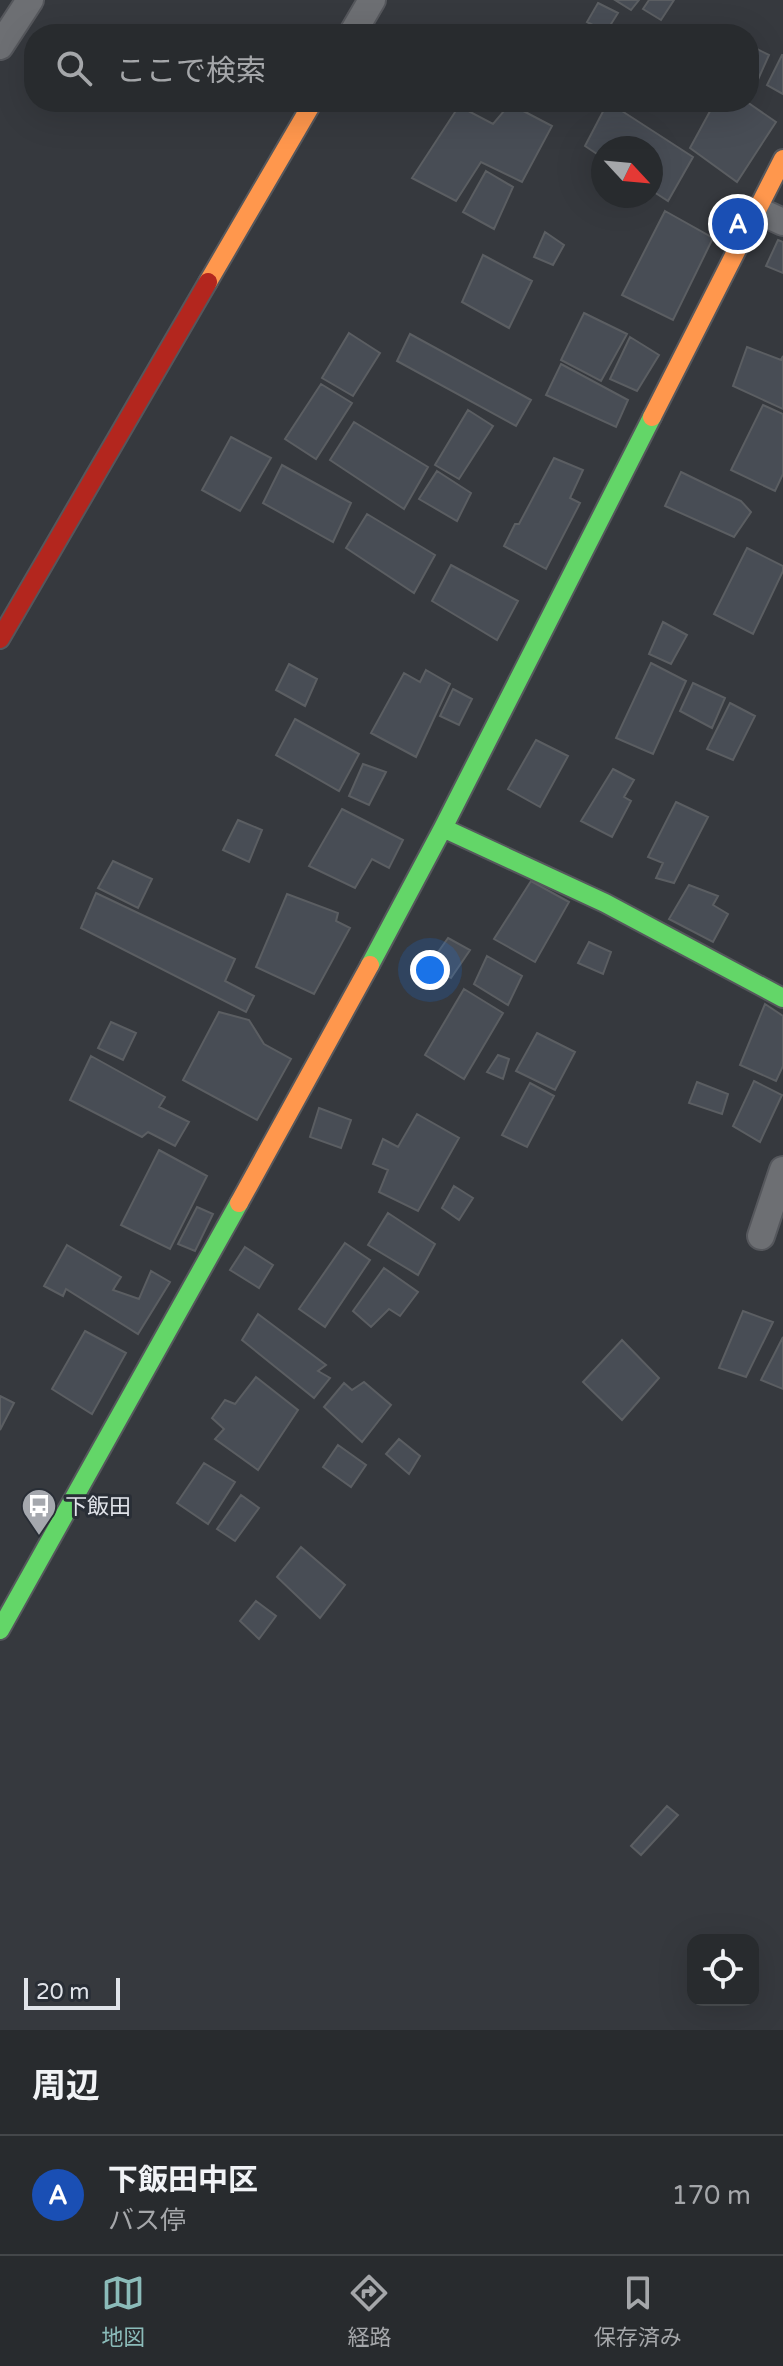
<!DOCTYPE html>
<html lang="ja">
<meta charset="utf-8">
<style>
:root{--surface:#282b2e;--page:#34373a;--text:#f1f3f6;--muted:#a5a7aa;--line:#44474a;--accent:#8bbbb9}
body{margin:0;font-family:"Varela Round","Noto Sans JP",sans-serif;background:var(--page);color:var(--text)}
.controls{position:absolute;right:24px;bottom:24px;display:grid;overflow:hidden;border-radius:16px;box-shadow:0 8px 32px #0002}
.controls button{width:72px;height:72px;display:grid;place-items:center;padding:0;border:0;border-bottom:2px solid var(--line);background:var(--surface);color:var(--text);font:40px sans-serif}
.compass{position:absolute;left:591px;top:136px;width:72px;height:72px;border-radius:50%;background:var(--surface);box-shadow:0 8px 32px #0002;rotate:116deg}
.scale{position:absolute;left:24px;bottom:20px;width:96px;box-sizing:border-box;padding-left:8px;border:4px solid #e1e4ea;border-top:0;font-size:22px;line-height:28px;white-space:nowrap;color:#e1e4ea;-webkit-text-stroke:6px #292e36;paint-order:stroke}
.you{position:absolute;left:430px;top:970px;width:28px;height:28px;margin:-20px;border:6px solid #fff;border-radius:50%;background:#1a73e8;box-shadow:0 0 0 12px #1a73e833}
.badge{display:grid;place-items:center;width:52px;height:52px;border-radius:50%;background:var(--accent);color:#fff;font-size:26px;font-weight:700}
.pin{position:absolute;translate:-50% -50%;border:4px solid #fff;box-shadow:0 2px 8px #0006}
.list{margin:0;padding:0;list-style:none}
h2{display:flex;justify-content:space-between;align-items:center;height:104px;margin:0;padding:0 32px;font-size:34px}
h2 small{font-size:26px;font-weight:400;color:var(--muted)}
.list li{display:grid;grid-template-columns:52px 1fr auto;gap:24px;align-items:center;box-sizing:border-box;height:120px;padding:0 32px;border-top:2px solid var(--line)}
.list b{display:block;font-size:30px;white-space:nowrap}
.list p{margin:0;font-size:26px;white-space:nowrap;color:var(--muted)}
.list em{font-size:26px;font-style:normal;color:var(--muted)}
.icon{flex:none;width:44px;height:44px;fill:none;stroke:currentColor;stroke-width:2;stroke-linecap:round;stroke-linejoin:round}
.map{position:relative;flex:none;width:783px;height:2030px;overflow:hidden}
.search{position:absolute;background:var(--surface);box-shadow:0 8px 32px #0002;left:24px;right:24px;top:24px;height:88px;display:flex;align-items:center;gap:20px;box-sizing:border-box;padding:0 28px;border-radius:32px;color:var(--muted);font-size:30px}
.sheet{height:224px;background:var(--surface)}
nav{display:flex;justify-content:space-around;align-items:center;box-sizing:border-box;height:112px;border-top:2px solid var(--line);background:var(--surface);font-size:22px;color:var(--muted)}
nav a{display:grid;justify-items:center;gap:4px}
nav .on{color:var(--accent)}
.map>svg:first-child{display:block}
.building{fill:#484d55;stroke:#5b5e62;stroke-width:2}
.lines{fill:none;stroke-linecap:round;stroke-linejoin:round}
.street-casing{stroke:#55575c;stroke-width:30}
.fast-casing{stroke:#55575c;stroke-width:22}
.slow-casing{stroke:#55575c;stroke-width:22}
.jam-casing{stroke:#55575c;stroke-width:22}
.street{stroke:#6d6f73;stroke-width:26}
.fast{stroke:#63d668;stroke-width:18}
.slow{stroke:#ff974d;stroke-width:18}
.jam{stroke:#b3261e;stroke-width:18}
.labels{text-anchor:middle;stroke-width:6;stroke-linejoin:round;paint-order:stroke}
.poi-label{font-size:22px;fill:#e1e4ea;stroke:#292e36;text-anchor:start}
</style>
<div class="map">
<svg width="783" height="2030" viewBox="0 0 783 2030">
<rect width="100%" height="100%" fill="#36393e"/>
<!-- building -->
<path class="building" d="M615,0h24l-8,10z
M649,0h25l-13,20 -18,-11z
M598,3l20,10 -12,19 -19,-10z
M749,45l20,10 -13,29 -7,-4z
M782,55h1v39l-16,-9z
M608,102l85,55 -25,44 -17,-11v-42h-48v10l-18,-12z
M715,102h32l29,20 -39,60 -47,-34z
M510,104l42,22 -30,56 -41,-20 -25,39 -44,-23 47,-72 34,18z
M486,171l27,16 -19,42 -31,-17z
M665,211l48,27 -40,82 -51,-25z
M545,232l19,13 -11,20 -19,-8z
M778,240l5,2v31l-17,-7z
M483,255l49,26 -23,47 -47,-26z
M584,313l43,21 -26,47 -40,-21z
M349,333l31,20 -27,43 -31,-18z
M410,334l121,66 -15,26 -119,-65z
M630,337l29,18 -22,36 -27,-12z
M747,347l34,13 2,-4v53l-50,-23z
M561,364l67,36 -12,27 -70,-32z
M321,384l31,19 -36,56 -31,-20z
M763,405l20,9v60l-8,17 -44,-21z
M468,410l25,16 -34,53 -24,-14z
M354,422l74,45 -24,42 -74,-49z
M231,437l40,21 -31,53 -38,-21z
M554,458l29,12 -13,28 10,5 -34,66 -42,-23 11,-22h4z
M282,465l69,38 -18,39 -70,-39z
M437,471l34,22 -14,28 -38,-22z
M681,472l60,29 10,11 -17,25 -69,-31z
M367,514l68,41 -21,38 -68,-45z
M747,548l36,18v5l-30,63 -39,-20z
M451,565l67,36 -21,39 -65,-39z
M663,622l24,13 -16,29 -22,-10z
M651,663l35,18 -33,73 -37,-16z
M289,664l28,15 -12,27 -29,-16z
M426,670l24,14 -34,73 -45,-24 33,-60 16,9z
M693,683l32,15 -13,30 -32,-17z
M453,689l19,10 -13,26 -19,-9z
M730,703l25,13 -22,44 -26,-11z
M295,719l64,35 -20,37 -63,-36z
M536,740l32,16 -28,51 -32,-18z
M363,764l23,8 -17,33 -20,-9z
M613,769l21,11 -10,17 7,4 -19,36 -31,-16z
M676,802l32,15 -34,66 -18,-5 7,-15 -15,-6z
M342,809l61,31 -14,28 -17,-9 -17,29 -46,-22z
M238,820l24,10 -13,32 -26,-12z
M113,861l39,18 -14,29 -40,-20z
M531,881l38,21 -34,60 -41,-23z
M689,885l29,11 -5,9 15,9 -15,28 -44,-23z
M96,893l139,66 -10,22 29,15 -8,16 -165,-84z
M287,894l51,19 -2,8 14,7 -36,66 -58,-27z
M448,938l22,12 -19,28 -22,-13z
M589,942l22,10 -8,22 -25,-11z
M487,956l35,20 -14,29 -34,-21z
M464,989l39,24 -39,66 -39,-24z
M765,1004l18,12v50l-7,15 -36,-16z
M219,1012l30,8 15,24 27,15 -34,61 -74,-40z
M111,1022l25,11 -13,27 -25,-12z
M537,1033l38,19 -20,38 -39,-19z
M498,1055l11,4 -6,20 -16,-7z
M91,1056l74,41 -6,10 30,15 -14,24 -27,-14 -6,5 -72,-37z
M754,1081l28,14 -22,47 -27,-16z
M697,1082l31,12 -6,20 -33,-11z
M530,1083l24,13 -27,51 -25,-12z
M319,1108l32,12 -10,28 -31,-11z
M417,1114l42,24 -41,73 -39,-19 9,-22 -15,-6 10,-25 15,8z
M159,1150l48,26 -37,73 -49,-24z
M454,1186l19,12 -14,22 -17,-12z
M197,1207l16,7 -18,37 -17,-7z
M388,1213l47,31 -17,31 -50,-30z
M345,1243l25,17 -45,67 -26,-18z
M67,1245l54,32 -8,13 26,9 12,-28 19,11 -32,52 -72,-45 -3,7 -19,-10z
M245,1247l28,18 -14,23 -29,-18z
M384,1268l34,24 -18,24 -11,-7 -18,18 -18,-16z
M743,1311l30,11 -27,55 -27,-9z
M258,1314l68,51 -8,6 12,7 -16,20 -72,-58z
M85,1331l41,22 -34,61 -40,-25z
M783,1337v52l-22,-9z
M622,1340l37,38 -37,42 -39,-38z
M256,1377l42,33 -40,60 -43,-31 9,-10 -12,-11 13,-18 10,4z
M364,1382l27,23 -29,37 -38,-35 20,-24 8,7z
M0,1396l14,7 -14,27z
M399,1439l21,17 -11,18 -23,-20z
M338,1445l28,20 -15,22 -28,-20z
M204,1463l31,19 -27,42 -31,-21z
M241,1495l18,13 -24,33 -18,-12z
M301,1547l44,38 -25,33 -43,-41z
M256,1601l20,15 -17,23 -19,-18z
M667,1806l11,9 -37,40 -10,-9z"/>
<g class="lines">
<defs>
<path id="street" d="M352,34l20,-34
M0,46l30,-46
M757,210l26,12
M761,1236l22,-66"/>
<path id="fast" d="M443,828l162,75 178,95
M370,965l73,-137 209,-411
M0,1630l239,-427"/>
<path id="slow" d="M208,282l105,-180
M652,417l131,-258
M239,1203l131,-238"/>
<path id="jam" d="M0,639l208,-357"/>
</defs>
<!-- street casing -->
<use href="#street" class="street-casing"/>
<!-- fast casing -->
<use href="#fast" class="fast-casing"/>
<!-- slow casing -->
<use href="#slow" class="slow-casing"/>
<!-- jam casing -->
<use href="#jam" class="jam-casing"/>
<!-- street -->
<use href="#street" class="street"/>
<!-- fast -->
<use href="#fast" class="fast"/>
<!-- slow -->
<use href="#slow" class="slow"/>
<!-- jam -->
<use href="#jam" class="jam"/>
</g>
<!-- icons -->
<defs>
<symbol id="bus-pin" viewBox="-11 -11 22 30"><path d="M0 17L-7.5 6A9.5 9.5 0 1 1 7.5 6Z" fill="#a5a8ae" stroke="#292e36"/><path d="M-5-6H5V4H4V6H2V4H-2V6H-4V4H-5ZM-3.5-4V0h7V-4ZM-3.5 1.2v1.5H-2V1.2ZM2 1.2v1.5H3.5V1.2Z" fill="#fff"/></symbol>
</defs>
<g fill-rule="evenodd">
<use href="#bus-pin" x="19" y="1486" width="40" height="54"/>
</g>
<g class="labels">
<!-- poi labels -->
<g class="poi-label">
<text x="65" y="1514">下飯田</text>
</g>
</g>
</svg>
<div class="controls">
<button><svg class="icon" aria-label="locate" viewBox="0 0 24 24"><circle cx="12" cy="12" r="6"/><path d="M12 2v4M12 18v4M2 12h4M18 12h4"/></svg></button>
</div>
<svg class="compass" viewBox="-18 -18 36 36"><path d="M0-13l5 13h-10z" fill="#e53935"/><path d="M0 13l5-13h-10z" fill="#a5a7aa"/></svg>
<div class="scale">20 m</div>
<div class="you"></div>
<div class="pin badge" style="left:738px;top:224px;background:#1a4fb4">A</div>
<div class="search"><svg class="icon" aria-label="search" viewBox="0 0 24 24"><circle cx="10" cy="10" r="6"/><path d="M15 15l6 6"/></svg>ここで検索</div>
</div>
<section class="sheet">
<h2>周辺<small></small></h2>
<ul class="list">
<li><span class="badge" style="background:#1a4fb4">A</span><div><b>下飯田中区</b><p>バス停</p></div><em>170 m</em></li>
</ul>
</section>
<nav>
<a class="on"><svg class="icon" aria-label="map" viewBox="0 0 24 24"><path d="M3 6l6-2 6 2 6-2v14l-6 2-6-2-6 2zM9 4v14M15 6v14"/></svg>地図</a>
<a><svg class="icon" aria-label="directions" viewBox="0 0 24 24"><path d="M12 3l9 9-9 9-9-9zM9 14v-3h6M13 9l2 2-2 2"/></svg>経路</a>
<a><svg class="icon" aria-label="saved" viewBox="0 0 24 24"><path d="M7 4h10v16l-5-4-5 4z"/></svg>保存済み</a>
</nav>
